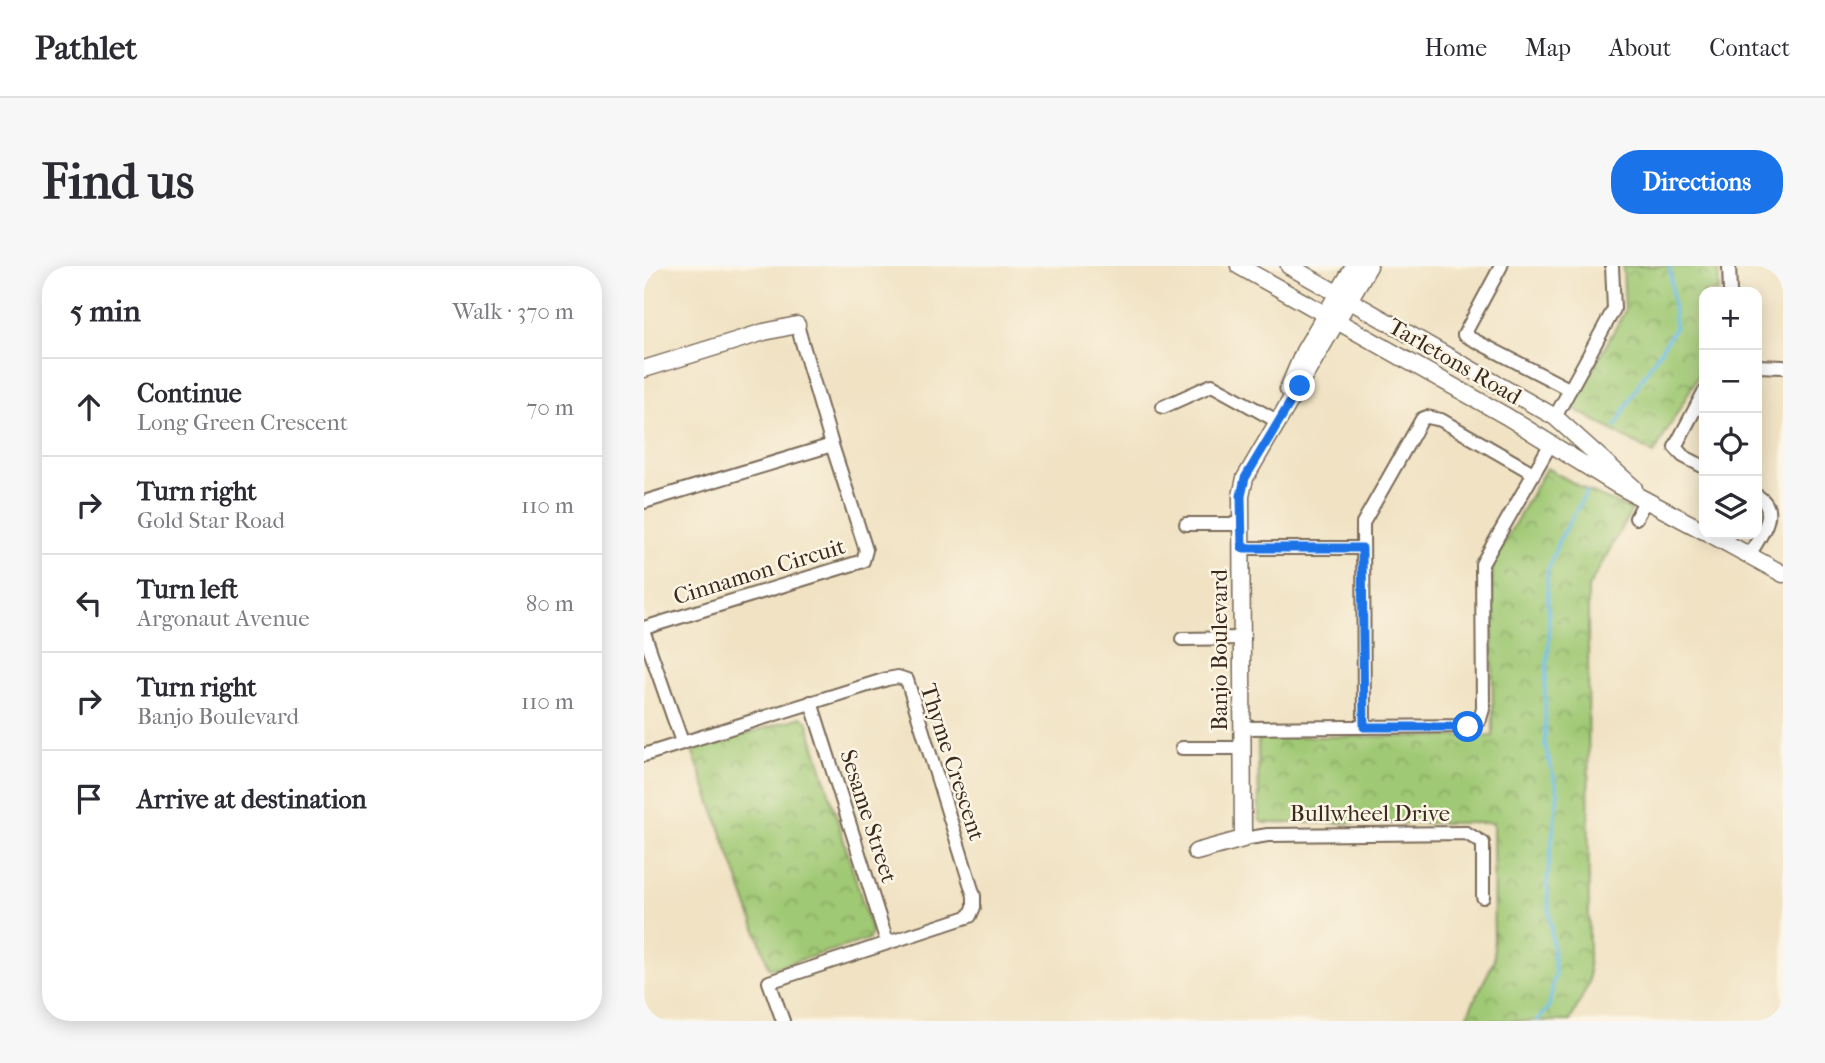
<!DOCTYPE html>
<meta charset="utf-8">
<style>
:root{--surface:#fff;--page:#f7f7f7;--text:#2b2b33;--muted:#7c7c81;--line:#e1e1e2;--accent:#1a73e8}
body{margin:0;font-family:"IM FELL French Canon",serif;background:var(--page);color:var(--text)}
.controls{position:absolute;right:21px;top:21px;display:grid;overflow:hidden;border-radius:14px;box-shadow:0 4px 18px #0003}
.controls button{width:63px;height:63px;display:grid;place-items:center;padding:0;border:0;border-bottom:2px solid var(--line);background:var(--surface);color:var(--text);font:35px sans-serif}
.stop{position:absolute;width:21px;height:21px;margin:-16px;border:5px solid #1a73e8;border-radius:50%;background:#fff}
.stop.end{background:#1a73e8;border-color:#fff;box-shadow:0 2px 7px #0008}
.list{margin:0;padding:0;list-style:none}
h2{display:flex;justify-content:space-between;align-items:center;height:91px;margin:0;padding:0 28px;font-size:30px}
h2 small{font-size:23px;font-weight:400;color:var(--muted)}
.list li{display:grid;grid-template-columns:46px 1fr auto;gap:21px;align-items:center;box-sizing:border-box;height:98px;padding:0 28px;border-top:2px solid var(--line)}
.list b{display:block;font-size:26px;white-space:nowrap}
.list p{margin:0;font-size:23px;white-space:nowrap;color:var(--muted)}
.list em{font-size:23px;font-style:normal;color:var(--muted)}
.icon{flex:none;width:38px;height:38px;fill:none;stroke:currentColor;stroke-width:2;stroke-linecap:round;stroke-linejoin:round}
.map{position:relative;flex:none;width:1139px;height:755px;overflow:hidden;border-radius:28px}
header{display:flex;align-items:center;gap:42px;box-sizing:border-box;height:98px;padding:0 35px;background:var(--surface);border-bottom:2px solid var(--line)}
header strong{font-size:33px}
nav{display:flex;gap:38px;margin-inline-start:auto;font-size:24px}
.intro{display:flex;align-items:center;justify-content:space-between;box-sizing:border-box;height:168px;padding:0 42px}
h1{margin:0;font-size:49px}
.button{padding:18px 32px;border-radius:28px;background:var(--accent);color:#fff;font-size:24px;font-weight:700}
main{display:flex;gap:42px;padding:0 42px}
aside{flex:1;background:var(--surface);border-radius:28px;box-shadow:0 4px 18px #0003}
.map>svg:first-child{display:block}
.park{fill:url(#park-crowns);stroke:#6e7a4a;stroke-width:2}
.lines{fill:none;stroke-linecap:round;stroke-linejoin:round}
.stream{stroke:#6abee6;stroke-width:3.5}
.minor-casing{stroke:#7a6a58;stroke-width:16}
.tertiary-casing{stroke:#7a6a58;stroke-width:19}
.minor{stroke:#fff;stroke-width:12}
.tertiary{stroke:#fff;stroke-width:16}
.route{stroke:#1a73e8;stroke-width:9}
.labels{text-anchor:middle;stroke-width:5;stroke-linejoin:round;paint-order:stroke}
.street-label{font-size:23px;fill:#3b2a1e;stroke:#fcf5e5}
</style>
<header>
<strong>Pathlet</strong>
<nav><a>Home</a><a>Map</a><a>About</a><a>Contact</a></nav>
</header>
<div class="intro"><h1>Find us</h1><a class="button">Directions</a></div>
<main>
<aside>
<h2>5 min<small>Walk · 370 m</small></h2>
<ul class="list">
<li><svg class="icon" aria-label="ahead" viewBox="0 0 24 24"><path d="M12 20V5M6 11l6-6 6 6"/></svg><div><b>Continue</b><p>Long Green Crescent</p></div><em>70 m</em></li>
<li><svg class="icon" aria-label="right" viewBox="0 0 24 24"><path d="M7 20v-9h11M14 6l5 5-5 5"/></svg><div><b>Turn right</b><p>Gold Star Road</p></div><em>110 m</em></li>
<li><svg class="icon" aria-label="left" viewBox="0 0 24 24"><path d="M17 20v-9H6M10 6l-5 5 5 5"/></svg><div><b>Turn left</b><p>Argonaut Avenue</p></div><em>80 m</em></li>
<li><svg class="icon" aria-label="right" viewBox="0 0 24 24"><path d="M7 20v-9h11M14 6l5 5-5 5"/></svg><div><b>Turn right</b><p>Banjo Boulevard</p></div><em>110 m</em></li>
<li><svg class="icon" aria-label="arrive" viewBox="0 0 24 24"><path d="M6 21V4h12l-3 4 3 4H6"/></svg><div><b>Arrive at destination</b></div></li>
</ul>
</aside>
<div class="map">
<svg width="1139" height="755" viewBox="0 0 1139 755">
<defs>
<pattern id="park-crowns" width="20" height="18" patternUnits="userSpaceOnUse" patternTransform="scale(1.75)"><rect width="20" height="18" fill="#a0c975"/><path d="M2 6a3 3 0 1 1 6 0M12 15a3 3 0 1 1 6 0" fill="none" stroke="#84a35f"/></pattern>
</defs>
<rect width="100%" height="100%" fill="#fcf5e5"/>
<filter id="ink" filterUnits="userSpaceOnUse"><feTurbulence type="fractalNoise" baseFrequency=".0143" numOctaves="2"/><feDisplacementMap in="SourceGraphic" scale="14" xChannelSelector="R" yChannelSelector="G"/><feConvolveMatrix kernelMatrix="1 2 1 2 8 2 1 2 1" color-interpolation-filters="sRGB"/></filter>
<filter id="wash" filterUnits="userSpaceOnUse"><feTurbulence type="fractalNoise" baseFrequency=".00686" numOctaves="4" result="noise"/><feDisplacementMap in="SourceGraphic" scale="28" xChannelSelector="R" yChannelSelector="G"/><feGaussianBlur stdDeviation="1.57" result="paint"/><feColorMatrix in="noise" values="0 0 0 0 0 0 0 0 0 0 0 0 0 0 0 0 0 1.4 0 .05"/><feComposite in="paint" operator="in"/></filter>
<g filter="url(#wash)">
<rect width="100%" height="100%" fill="#f0e2c3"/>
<!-- park -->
<path class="park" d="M979,0h95l1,26h-15v73l-50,89 -79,-45 -1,-6 51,-92z
M902,202l44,24 42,18 -44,78 1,395 -19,38h-106l30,-60 -1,-138h-230l-4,-4 -1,-77 5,-5 230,-1 -1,-172z
M157,451l6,3 65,213 -3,6 -95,29 -5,-1 -76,-215 4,-3z"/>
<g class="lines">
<!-- stream -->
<path class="stream" d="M972,160l25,-46 34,-52 -5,-62
M893,755l12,-14 6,-34 -8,-91 11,-90 -13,-47v-56l4,-48 -2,-68 11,-31 29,-51"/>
</g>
</g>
<g filter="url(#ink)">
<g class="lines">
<defs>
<path id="minor" d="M857,0l-37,69 105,54
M1085,0l1,26
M153,59l35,120
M1113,100l26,1
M1060,126l-29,55 8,9 21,11
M519,141l49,-22 65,36
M911,151l59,-108 -2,-43
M0,236l188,-57 34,105 -3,11 -219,67
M992,252l10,-19
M542,258h55
M598,282h120
M1105,289c10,-17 33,-45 8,-59
M0,367l38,109
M538,373l60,-1
M167,436l76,240
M720,461l-1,-204 59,-104 5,-2 14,3 92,53
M598,462l232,-2 6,-7 3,-10 -1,-145 68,-119
M538,482h60
M0,489l243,-76 11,-2 9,3 67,216v11l-4,9 -201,66 14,39
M599,573l25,-4 198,-2 17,10v54"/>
<path id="tertiary" d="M595,0l267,150 111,69 87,46
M645,0l266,151 79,71
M0,103l120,-37 33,-7
M644,123l16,-38 50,-85
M1066,268l73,40
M552,586l47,-13 -2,-343 4,-18 124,-212"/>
</defs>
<!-- minor casing -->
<use href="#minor" class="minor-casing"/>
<!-- tertiary casing -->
<use href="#tertiary" class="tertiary-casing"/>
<!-- minor -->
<use href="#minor" class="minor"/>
<!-- tertiary -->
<use href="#tertiary" class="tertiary"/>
</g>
</g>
<g class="lines" filter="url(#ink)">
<!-- route -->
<path class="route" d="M656,120l-55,92 -4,18 1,52h120l2,179h104"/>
</g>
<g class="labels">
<!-- street labels -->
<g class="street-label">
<text transform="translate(811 95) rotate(30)" y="8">Tarletons Road</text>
<text transform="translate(115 305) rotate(-17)" y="8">Cinnamon Circuit</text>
<text transform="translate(575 384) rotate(-90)" y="8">Banjo Boulevard</text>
<text transform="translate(309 496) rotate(72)" y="8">Thyme Crescent</text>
<text x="726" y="555">Bullwheel Drive</text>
<text transform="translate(225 550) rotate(72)" y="8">Sesame Street</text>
</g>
</g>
</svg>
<div class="controls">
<button>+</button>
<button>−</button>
<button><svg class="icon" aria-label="locate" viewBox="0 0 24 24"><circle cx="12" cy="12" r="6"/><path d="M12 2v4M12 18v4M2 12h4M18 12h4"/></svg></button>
<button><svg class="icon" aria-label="layers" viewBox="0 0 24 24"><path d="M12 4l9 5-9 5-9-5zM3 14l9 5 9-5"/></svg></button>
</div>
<div class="stop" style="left:824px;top:461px"></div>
<div class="stop end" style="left:656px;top:120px"></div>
</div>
</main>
